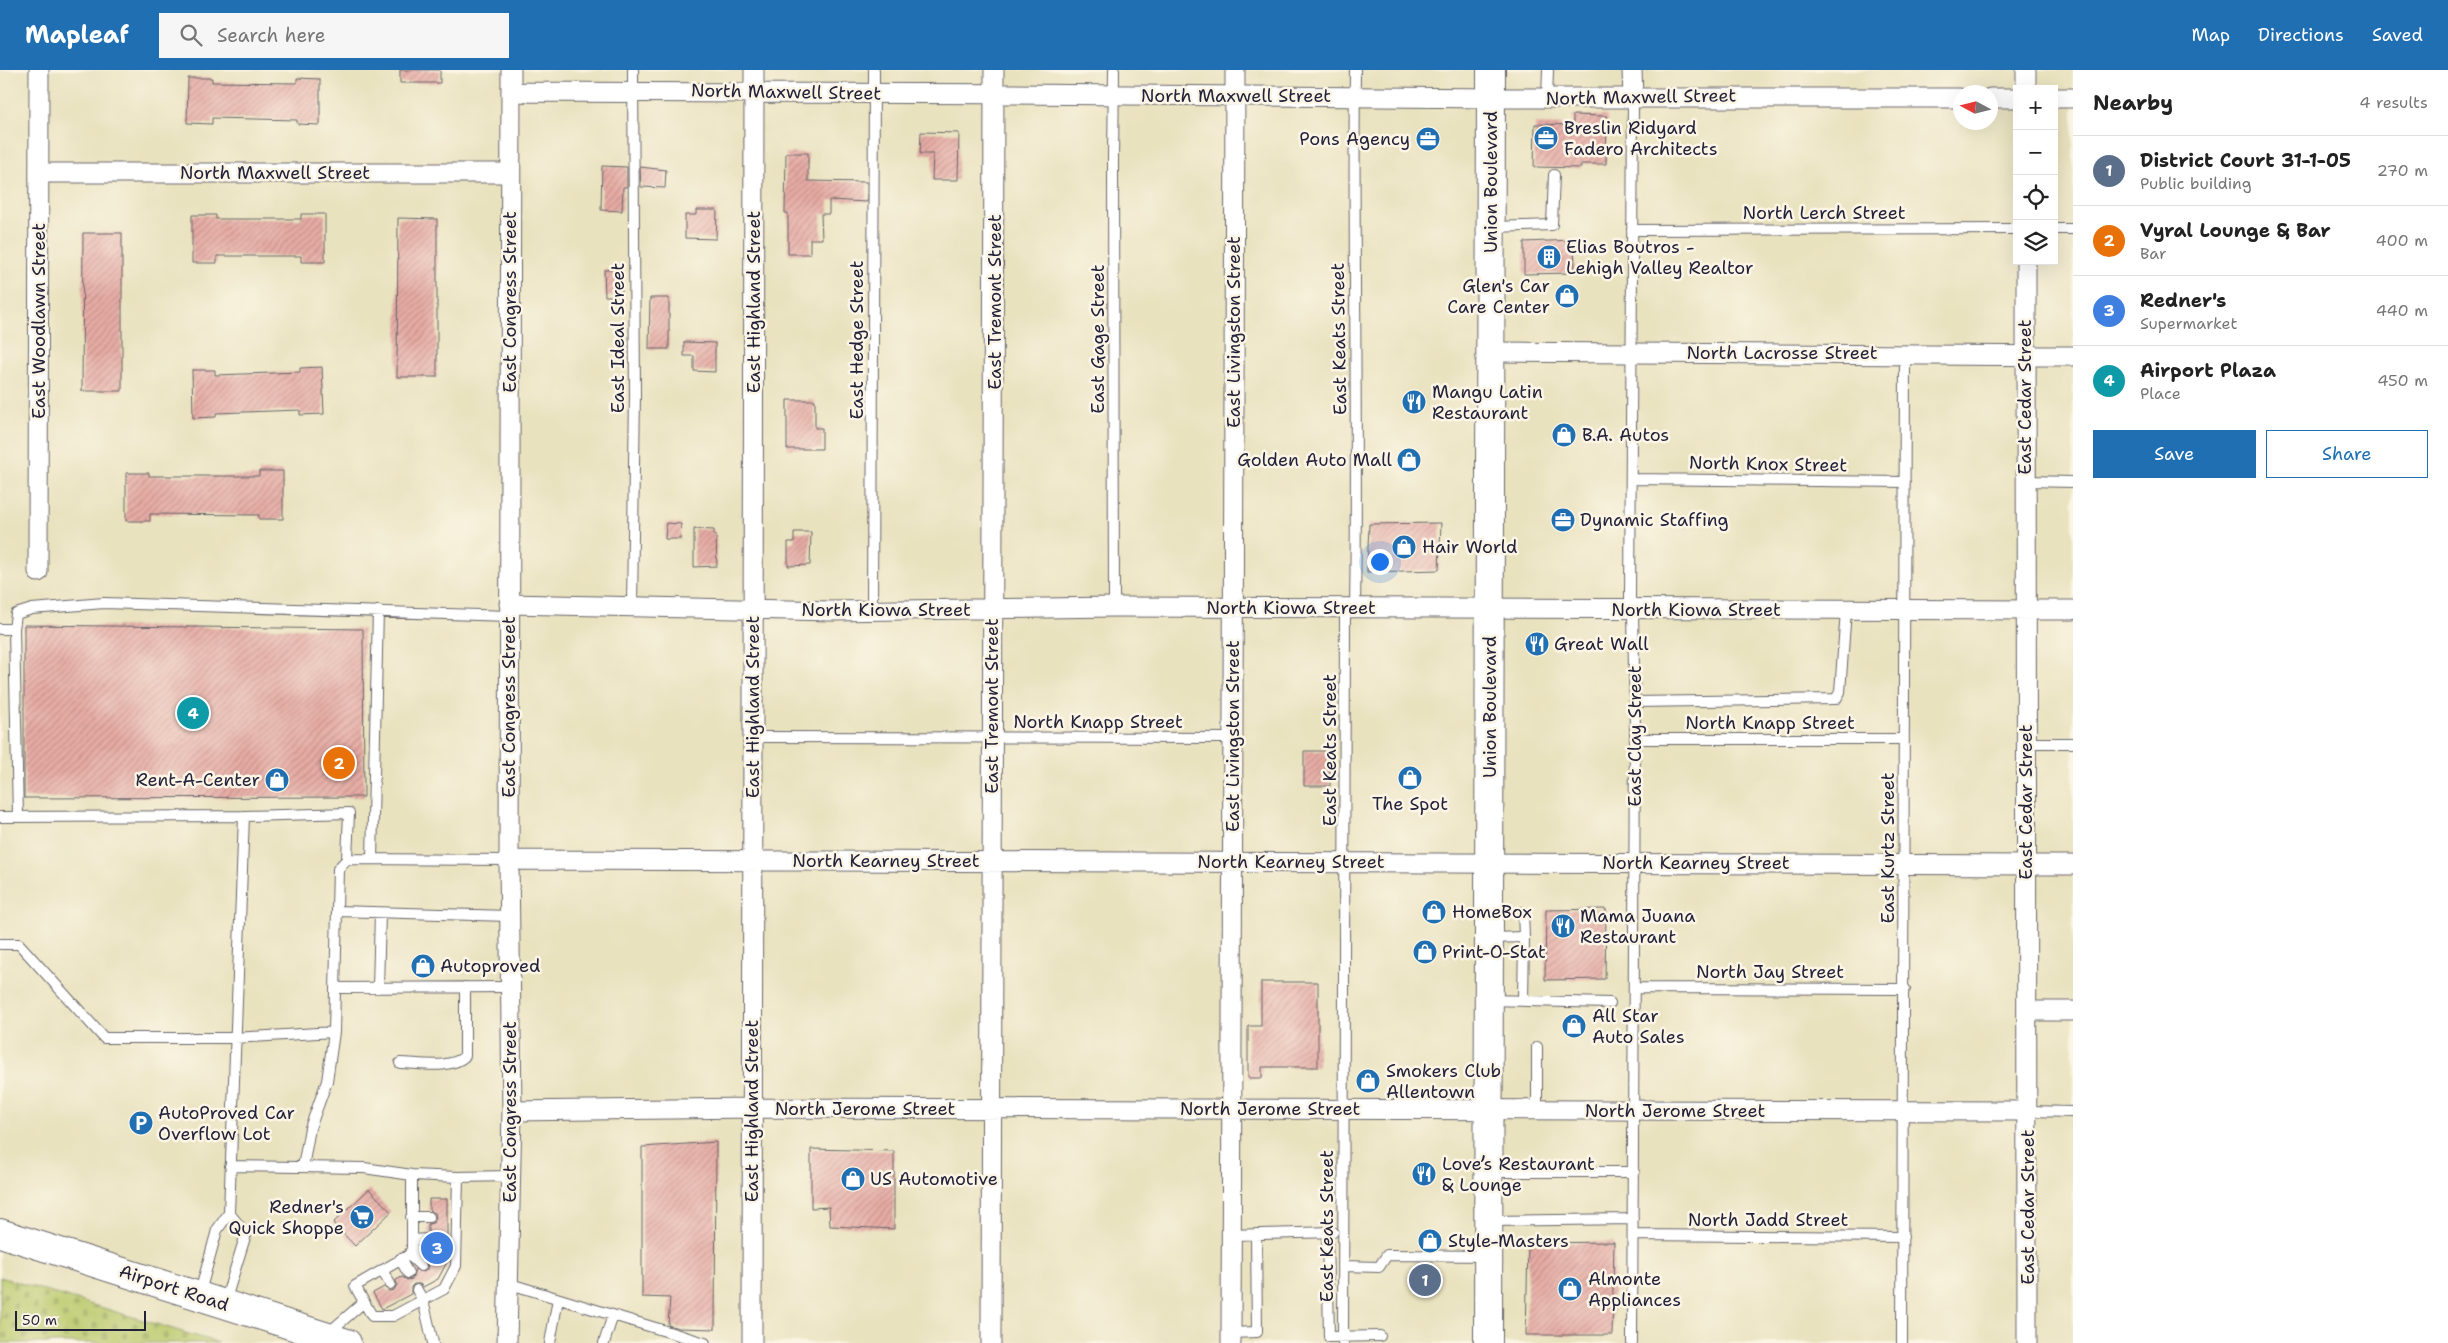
<!DOCTYPE html>
<meta charset="utf-8">
<style>
:root{--surface:#fff;--page:#f6f6f6;--text:#222;--muted:#767676;--line:#e0e0e0;--accent:#1f6fb2}
body{margin:0;font-family:"Shantell Sans",sans-serif;background:var(--page);color:var(--text)}
.controls{position:absolute;right:15px;top:15px;display:grid;overflow:hidden;border-radius:0px;box-shadow:0 5px 20px #0002}
.controls button{width:45px;height:45px;display:grid;place-items:center;padding:0;border:0;border-bottom:1px solid var(--line);background:var(--surface);color:var(--text);font:25px sans-serif}
.compass{position:absolute;left:1953px;top:15px;width:45px;height:45px;border-radius:50%;background:var(--surface);box-shadow:0 5px 20px #0002;rotate:277deg}
.scale{position:absolute;left:15px;bottom:12px;width:131px;box-sizing:border-box;padding-left:5px;border:2px solid #22223b;border-top:0;font-size:14px;line-height:18px;white-space:nowrap;color:#22223b;-webkit-text-stroke:4px #fcf5e5;paint-order:stroke}
.you{position:absolute;left:1379px;top:491px;width:18px;height:18px;margin:-12px;border:4px solid #fff;border-radius:50%;background:#1a73e8;box-shadow:0 0 0 8px #1a73e833}
.badge{display:grid;place-items:center;width:32px;height:32px;border-radius:50%;background:var(--accent);color:#fff;font-size:16px;font-weight:700}
.pin{position:absolute;translate:-50% -50%;border:2px solid #fff;box-shadow:0 1px 5px #0006}
.list{margin:0;padding:0;list-style:none}
h2{display:flex;justify-content:space-between;align-items:center;height:65px;margin:0;padding:0 20px;font-size:21px}
h2 small{font-size:16px;font-weight:400;color:var(--muted)}
.list li{display:grid;grid-template-columns:32px 1fr auto;gap:15px;align-items:center;box-sizing:border-box;height:70px;padding:0 20px;border-top:1px solid var(--line)}
.list b{display:block;font-size:19px;white-space:nowrap}
.list p{margin:0;font-size:16px;white-space:nowrap;color:var(--muted)}
.list em{font-size:16px;font-style:normal;color:var(--muted)}
.actions{display:flex;gap:10px;padding:15px 20px}
.actions a{flex:1;padding:11px 0;border:1px solid var(--accent);border-radius:0px;text-align:center;font-size:18px;color:var(--accent)}
.actions .main{background:var(--accent);color:#fff}
.icon{flex:none;width:28px;height:28px;fill:none;stroke:currentColor;stroke-width:2;stroke-linecap:round;stroke-linejoin:round}
.map{position:relative;flex:none;width:2073px;height:1273px;overflow:hidden}
header{display:flex;align-items:center;gap:30px;box-sizing:border-box;height:70px;padding:0 25px;background:var(--accent);color:#fff}
header strong{font-size:24px}
nav{display:flex;gap:28px;margin-inline-start:auto;font-size:18px}
.search{width:350px;height:45px;background:var(--page);display:flex;align-items:center;gap:12px;box-sizing:border-box;padding:0 18px;border-radius:0px;color:var(--muted);font-size:19px}
main{display:flex}
aside{flex:1;background:var(--surface)}
.map>svg:first-child{display:block}
.cemetery{fill:url(#cemetery-stones);stroke:#6e7653}
.building{fill:url(#building-hatch)}
.lines{fill:none;stroke-linecap:round;stroke-linejoin:round}
.lane-casing{stroke:#686569;stroke-width:12}
.street-casing{stroke:#686569;stroke-width:21}
.primary-casing{stroke:#686569;stroke-width:30}
.lane{stroke:#fff;stroke-width:10}
.street{stroke:#fff;stroke-width:19}
.primary{stroke:#fff;stroke-width:28}
.labels{text-anchor:middle;stroke-width:5;stroke-linejoin:round;paint-order:stroke}
.street-label{font-size:18px;fill:#22223b;stroke:#fcf5e5}
.poi-label{font-size:18px;fill:#22223b;stroke:#fcf5e5;text-anchor:start}
</style>
<header>
<strong>Mapleaf</strong>
<div class="search"><svg class="icon" aria-label="search" viewBox="0 0 24 24"><circle cx="10" cy="10" r="6"/><path d="M15 15l6 6"/></svg>Search here</div>
<nav><a>Map</a><a>Directions</a><a>Saved</a></nav>
</header>
<main>
<div class="map">
<svg width="2073" height="1273" viewBox="0 0 2073 1273">
<defs>
<pattern id="cemetery-stones" width="16" height="16" patternUnits="userSpaceOnUse" patternTransform="scale(1.25)"><rect width="16" height="16" fill="#b9c96b"/><path d="M2 7V4a2 2 0 0 1 4 0v3zM10 15v-3a2 2 0 0 1 4 0v3z" fill="#9fac5e"/></pattern>
<pattern id="building-hatch" width="6" height="6" patternUnits="userSpaceOnUse" patternTransform="scale(1.25)"><rect width="6" height="6" fill="#e7aca5"/><path d="M-1 1l2-2M0 6l6-6M5 7l2-2" fill="none" stroke="#bb8c88"/></pattern>
</defs>
<rect width="100%" height="100%" fill="#fcf5e5"/>
<filter id="ink" filterUnits="userSpaceOnUse"><feTurbulence type="fractalNoise" baseFrequency=".02" numOctaves="2"/><feDisplacementMap in="SourceGraphic" scale="10" xChannelSelector="R" yChannelSelector="G"/><feConvolveMatrix kernelMatrix="1 2 1 2 8 2 1 2 1" color-interpolation-filters="sRGB"/></filter>
<filter id="wash" filterUnits="userSpaceOnUse"><feTurbulence type="fractalNoise" baseFrequency=".0096" numOctaves="4" result="noise"/><feDisplacementMap in="SourceGraphic" scale="20" xChannelSelector="R" yChannelSelector="G"/><feGaussianBlur stdDeviation="1.12" result="paint"/><feColorMatrix in="noise" values="0 0 0 0 0 0 0 0 0 0 0 0 0 0 0 0 0 1.4 0 .05"/><feComposite in="paint" operator="in"/></filter>
<g filter="url(#wash)">
<rect width="100%" height="100%" fill="#e9e2bf"/>
<!-- cemetery -->
<path class="cemetery" d="M0,1207l219,66h-219z"/>
<g id="blocks">
<!-- building -->
<path class="building" d="M400,0h40v13h-40z
M188,8h24v4l85,1v-5l23,1v46l-23,-1v-4l-85,-2v6l-25,-1z
M1573,45l34,1 -1,48h-25v4l-47,-1 1,-43 38,1z
M921,62l38,1 -1,47h-26l1,-26h-13z
M786,83h22v28l59,1v20l-38,-2v14h-8l1,25h-12v15h-22v-41h-3z
M602,96l25,1v20h-4l-1,24 -21,-1z
M640,97l26,3 -1,18 -24,-1z
M696,140h21l-1,29 -31,-1v-23h11z
M301,144h24v48h-24v-6h-84v7h-25v-48h24v4h85z
M398,148l39,1v158h-40z
M83,163h39v158h-40z
M1574,170l1,33 -51,1v-32z
M621,199l1,27h-17l-1,-26z
M650,228h19v51h-20z
M684,272l31,1v29l-21,-1v-15h-10z
M322,297l2,47 -24,1v-5l-84,3v4l-23,1 -1,-48h23v5l85,-3v-4z
M787,330h28v28h7v21h-35z
M259,401h24v48h-24v-4l-109,-1v7h-24v-48h23v3h110z
M666,453l15,1 -1,15h-15z
M1441,453l-2,47 -72,2 2,-48z
M694,459l20,1v5h2l1,31 -23,1z
M794,462h17l-1,33 -22,1v-24h6z
M24,555l339,4 1,168 -340,1z
M1304,681h26v35h-26z
M1606,839l-1,70 -60,1 1,-70z
M1261,912h57v85h-56v11h-14v-52h13z
M716,1072l-1,187 -36,-1 -11,-3 2,-27 -28,-1v-150z
M811,1079l83,2v78l-64,-3 -1,-19 -18,1z
M369,1119l22,23 -36,34 -22,-23z
M429,1129h18v63l-9,17 -15,8 -3,-3h-6l-3,3v7l-29,15 -9,-16 11,-6 5,4 5,-1 3,-5 -1,-5 6,-3 5,3 5,-1 3,-10 9,3 4,-4 -1,-5 7,-5v-6l-6,-4 7,-9 -2,-4 -5,-3v-8l5,-1 3,-6 -1,-4 -6,-3z
M1614,1172l-2,93h-86l2,-92z"/>
</g>
</g>
<g filter="url(#ink)">
<use href="#blocks" fill-opacity="0" stroke="#686569" stroke-width="1"/>
<g class="lines">
<defs>
<path id="lane" d="M1355,0c-2,179 3,359 0,538
M1547,28l1,-28
M1492,157l60,-2 2,-50
M2054,159h19
M1632,160l385,-1
M1631,409l274,3
M2025,411l48,1
M632,537l3,-213 -2,-324
M1114,537l-1,-447 1,-90
M872,541l2,-541
M0,559h14
M1635,632l201,-3 4,-7 6,-82
M753,667l480,1
M1635,669h269
M2025,673h48
M0,747l244,-1 105,-3 -2,46 162,1
M18,747l-4,-188 2,-15 16,-5 72,-6 405,13
M372,789l6,-248
M337,841l172,5
M1523,842l1,25
M1491,868l33,-1 -1,64
M0,874h19l85,94h131l99,-6 4,-163 9,-10
M335,918l175,-1
M378,918l2,-75
M1634,918l271,1
M1489,930l121,3
M1537,977v63
M400,993c18,0 51,7 65,-7v-69
M2028,1041l45,1
M230,1096l134,2 48,7 46,2
M303,1097l7,-39 17,-47 7,-49
M1490,1102h144
M412,1105v74l-3,6 -54,31 17,30h21l51,-27 12,-23 2,-89 52,-1
M411,1147h18
M1489,1151l144,-2
M1327,1162l2,105 51,-1
M1231,1165l102,-3
M1633,1165l270,2
M412,1170l16,-1
M412,1179l16,7
M409,1185l12,11
M400,1189l8,14
M1343,1196l36,1 8,-12 101,1
M382,1200l8,14
M507,1213l198,60
M417,1220l6,10 10,43
M199,1226l18,-66 12,-17 15,-397
M225,1232l21,-68 -17,-21
M1231,1263l26,-1 -1,-98
M327,1264l37,-32
M550,1273l8,-44
M604,1273l9,-28
M1343,1273l2,-735
M1632,1273l3,-612 -2,-121 -3,-12 3,-500
M1902,1273l3,-989"/>
<path id="street" d="M1632,0l1,28
M2026,19v-19
M511,22c328,-1 655,4 983,6 156,1 311,-1 466,0
M1990,28h27
M2054,28h19
M39,103h471
M2026,191l1,1082
M1491,282l582,4
M38,502l1,-502
M509,534l322,7 283,-4 959,3
M509,790l1564,5
M2028,941h45
M512,1041l240,-3 1276,3
M507,1273l5,-232 -3,-251 2,-790
M752,1273l2,-1273
M991,1273l3,-1273
M1231,1273l4,-1273"/>
<path id="primary" d="M0,1163l347,110
M1488,1273l3,-1273"/>
</defs>
<!-- lane casing -->
<use href="#lane" class="lane-casing"/>
<!-- street casing -->
<use href="#street" class="street-casing"/>
<!-- primary casing -->
<use href="#primary" class="primary-casing"/>
<!-- lane -->
<use href="#lane" class="lane"/>
<!-- street -->
<use href="#street" class="street"/>
<!-- primary -->
<use href="#primary" class="primary"/>
</g>
</g>
<!-- icons -->
<defs>
<symbol id="office-disc" viewBox="-11 -11 22 22"><circle r="9.5" fill="#1f6fb2" stroke="#fcf5e5"/><path d="M-6-3h4V-5.5h4V-3h4V5H-6ZM-1-4.5V-3h2v-1.5ZM-6 0V1H6V0Z" fill="#fff"/></symbol>
<symbol id="building-disc" viewBox="-11 -11 22 22"><circle r="9.5" fill="#1f6fb2" stroke="#fcf5e5"/><path d="M-4-6H4V6H1V3H-1V6H-4ZM-2.5-4.3h1.7v1.8h-1.7ZM.8-4.3h1.7v1.8H.8ZM-2.5-1h1.7V.8h-1.7ZM.8-1h1.7V.8H.8Z" fill="#fff"/></symbol>
<symbol id="shop-disc" viewBox="-11 -11 22 22"><circle r="9.5" fill="#1f6fb2" stroke="#fcf5e5"/><path d="M-5-2.5h2.3a2.7 3.5 0 0 1 5.4 0H5L5.5 6h-11ZM-1.5-2.5h3a1.5 2.3 0 0 0-3 0Z" fill="#fff"/></symbol>
<symbol id="restaurant-disc" viewBox="-11 -11 22 22"><circle r="9.5" fill="#1f6fb2" stroke="#fcf5e5"/><path d="M-5-6h1v4h1v-4h1v4h1v-4h1v5L-1.5 .5V6h-2V.5L-5-1ZM5-6V6H3V1.5H1.5Q1.5-4 5-6Z" fill="#fff"/></symbol>
<symbol id="parking-disc" viewBox="-11 -11 22 22"><circle r="9.5" fill="#1f6fb2" stroke="#fcf5e5"/><path d="M-3.5-5.5H1a3.5 3.5 0 0 1 0 7H-1V5.5H-3.5ZM-1-3.4V-.6H.8a1.4 1.4 0 0 0 0-2.8Z" fill="#fff"/></symbol>
<symbol id="supermarket-disc" viewBox="-11 -11 22 22"><circle r="9.5" fill="#1f6fb2" stroke="#fcf5e5"/><path d="M-6-5.5h2.5l.6 2H6L4.5 2H-2.5L-4.4-4H-6ZM-1.5 3.2a1.3 1.3 0 1 0 .1 0ZM3 3.2a1.3 1.3 0 1 0 .1 0Z" fill="#fff"/></symbol>
</defs>
<g fill-rule="evenodd">
<use href="#office-disc" x="1532" y="54" width="28" height="28"/>
<use href="#office-disc" x="1414" y="55" width="28" height="28"/>
<use href="#building-disc" x="1535" y="173" width="28" height="28"/>
<use href="#shop-disc" x="1553" y="212" width="28" height="28"/>
<use href="#restaurant-disc" x="1400" y="318" width="28" height="28"/>
<use href="#shop-disc" x="1550" y="351" width="28" height="28"/>
<use href="#shop-disc" x="1395" y="376" width="28" height="28"/>
<use href="#office-disc" x="1549" y="436" width="28" height="28"/>
<use href="#shop-disc" x="1390" y="463" width="28" height="28"/>
<use href="#restaurant-disc" x="1523" y="560" width="28" height="28"/>
<use href="#shop-disc" x="1396" y="694" width="28" height="28"/>
<use href="#shop-disc" x="263" y="696" width="28" height="28"/>
<use href="#shop-disc" x="1420" y="828" width="28" height="28"/>
<use href="#restaurant-disc" x="1549" y="842" width="28" height="28"/>
<use href="#shop-disc" x="1411" y="868" width="28" height="28"/>
<use href="#shop-disc" x="409" y="882" width="28" height="28"/>
<use href="#shop-disc" x="1560" y="942" width="28" height="28"/>
<use href="#shop-disc" x="1354" y="997" width="28" height="28"/>
<use href="#parking-disc" x="127" y="1039" width="28" height="28"/>
<use href="#restaurant-disc" x="1410" y="1090" width="28" height="28"/>
<use href="#shop-disc" x="839" y="1095" width="28" height="28"/>
<use href="#supermarket-disc" x="348" y="1133" width="28" height="28"/>
<use href="#shop-disc" x="1416" y="1157" width="28" height="28"/>
<use href="#shop-disc" x="1556" y="1205" width="28" height="28"/>
</g>
<g class="labels">
<!-- street labels -->
<g class="street-label">
<text transform="translate(786 22) rotate(1)" y="6">North Maxwell Street</text>
<text x="1236" y="32">North Maxwell Street</text>
<text transform="translate(1641 27) rotate(-1)" y="6">North Maxwell Street</text>
<text x="275" y="109">North Maxwell Street</text>
<text transform="translate(1491 112) rotate(-90)" y="6">Union Boulevard</text>
<text x="1824" y="149">North Lerch Street</text>
<text transform="translate(510 232) rotate(-90)" y="6">East Congress Street</text>
<text transform="translate(754 232) rotate(-90)" y="6">East Highland Street</text>
<text transform="translate(995 232) rotate(-90)" y="6">East Tremont Street</text>
<text transform="translate(39 251) rotate(-90)" y="6">East Woodlawn Street</text>
<text transform="translate(1234 262) rotate(-90)" y="6">East Livingston Street</text>
<text transform="translate(618 268) rotate(-90)" y="6">East Ideal Street</text>
<text transform="translate(1098 269) rotate(-90)" y="6">East Gage Street</text>
<text transform="translate(1339 269) rotate(-91)" y="6">East Keats Street</text>
<text transform="translate(857 270) rotate(-90)" y="6">East Hedge Street</text>
<text x="1782" y="289">North Lacrosse Street</text>
<text transform="translate(2025 327) rotate(-90)" y="6">East Cedar Street</text>
<text transform="translate(1768 394) rotate(1)" y="6">North Knox Street</text>
<text x="1291" y="544">North Kiowa Street</text>
<text x="886" y="546">North Kiowa Street</text>
<text x="1696" y="546">North Kiowa Street</text>
<text transform="translate(992 636) rotate(-90)" y="6">East Tremont Street</text>
<text transform="translate(509 637) rotate(-90)" y="6">East Congress Street</text>
<text transform="translate(753 637) rotate(-90)" y="6">East Highland Street</text>
<text transform="translate(1490 637) rotate(-90)" y="6">Union Boulevard</text>
<text x="1098" y="658">North Knapp Street</text>
<text x="1770" y="659">North Knapp Street</text>
<text transform="translate(1233 666) rotate(-90)" y="6">East Livingston Street</text>
<text transform="translate(1635 666) rotate(-90)" y="6">East Clay Street</text>
<text transform="translate(1330 680) rotate(-90)" y="6">East Keats Street</text>
<text transform="translate(2026 732) rotate(-90)" y="6">East Cedar Street</text>
<text transform="translate(1888 778) rotate(-90)" y="6">East Kurtz Street</text>
<text x="886" y="797">North Kearney Street</text>
<text x="1291" y="798">North Kearney Street</text>
<text x="1696" y="799">North Kearney Street</text>
<text x="1770" y="908">North Jay Street</text>
<text x="865" y="1045">North Jerome Street</text>
<text x="1270" y="1045">North Jerome Street</text>
<text transform="translate(752 1041) rotate(-90)" y="6">East Highland Street</text>
<text x="1675" y="1047">North Jerome Street</text>
<text transform="translate(510 1042) rotate(-90)" y="6">East Congress Street</text>
<text transform="translate(2028 1137) rotate(-90)" y="6">East Cedar Street</text>
<text x="1768" y="1156">North Jadd Street</text>
<text transform="translate(1327 1156) rotate(-90)" y="6">East Keats Street</text>
<text transform="translate(174 1218) rotate(18)" y="6">Airport Road</text>
</g>
<!-- poi labels -->
<g class="poi-label">
<text x="1564" y="64">Breslin Ridyard<tspan x="1564" dy="21">Fadero Architects</tspan></text>
<text x="1410" y="75" text-anchor="end">Pons Agency</text>
<text x="1566" y="183">Elias Boutros -<tspan x="1566" dy="21">Lehigh Valley Realtor</tspan></text>
<text x="1550" y="222" text-anchor="end">Glen's Car<tspan x="1550" dy="21">Care Center</tspan></text>
<text x="1432" y="328">Mangu Latin<tspan x="1432" dy="21">Restaurant</tspan></text>
<text x="1582" y="371">B.A. Autos</text>
<text x="1392" y="396" text-anchor="end">Golden Auto Mall</text>
<text x="1580" y="456">Dynamic Staffing</text>
<text x="1422" y="483">Hair World</text>
<text x="1554" y="580">Great Wall</text>
<text x="260" y="716" text-anchor="end">Rent-A-Center</text>
<text x="1410" y="740" text-anchor="middle">The Spot</text>
<text x="1452" y="848">HomeBox</text>
<text x="1580" y="852">Mama Juana<tspan x="1580" dy="21">Restaurant</tspan></text>
<text x="1442" y="888">Print-O-Stat</text>
<text x="440" y="902">Autoproved</text>
<text x="1592" y="952">All Star<tspan x="1592" dy="21">Auto Sales</tspan></text>
<text x="1386" y="1007">Smokers Club<tspan x="1386" dy="21">Allentown</tspan></text>
<text x="158" y="1049">AutoProved Car<tspan x="158" dy="21">Overflow Lot</tspan></text>
<text x="1442" y="1100">Love’s Restaurant<tspan x="1442" dy="21">&amp; Lounge</tspan></text>
<text x="870" y="1115">US Automotive</text>
<text x="344" y="1143" text-anchor="end">Redner's<tspan x="344" dy="21">Quick Shoppe</tspan></text>
<text x="1448" y="1177">Style-Masters</text>
<text x="1588" y="1215">Almonte<tspan x="1588" dy="21">Appliances</tspan></text>
</g>
</g>
</svg>
<div class="controls">
<button>+</button>
<button>−</button>
<button><svg class="icon" aria-label="locate" viewBox="0 0 24 24"><circle cx="12" cy="12" r="6"/><path d="M12 2v4M12 18v4M2 12h4M18 12h4"/></svg></button>
<button><svg class="icon" aria-label="layers" viewBox="0 0 24 24"><path d="M12 4l9 5-9 5-9-5zM3 14l9 5 9-5"/></svg></button>
</div>
<svg class="compass" viewBox="-18 -18 36 36"><path d="M0-13l5 13h-10z" fill="#e53935"/><path d="M0 13l5-13h-10z" fill="#767676"/></svg>
<div class="scale">50 m</div>
<div class="you"></div>
<div class="pin badge" style="left:1425px;top:1210px;background:#5c6f8a">1</div>
<div class="pin badge" style="left:339px;top:693px;background:#e8710a">2</div>
<div class="pin badge" style="left:437px;top:1178px;background:#3f7fe0">3</div>
<div class="pin badge" style="left:193px;top:643px;background:#0f9aa8">4</div>
</div>
<aside>
<h2>Nearby<small>4 results</small></h2>
<ul class="list">
<li><span class="badge" style="background:#5c6f8a">1</span><div><b>District Court 31-1-05</b><p>Public building</p></div><em>270 m</em></li>
<li><span class="badge" style="background:#e8710a">2</span><div><b>Vyral Lounge &amp; Bar</b><p>Bar</p></div><em>400 m</em></li>
<li><span class="badge" style="background:#3f7fe0">3</span><div><b>Redner's</b><p>Supermarket</p></div><em>440 m</em></li>
<li><span class="badge" style="background:#0f9aa8">4</span><div><b>Airport Plaza</b><p>Place</p></div><em>450 m</em></li>
</ul>
<div class="actions"><a class="main">Save</a><a>Share</a></div>
</aside>
</main>
